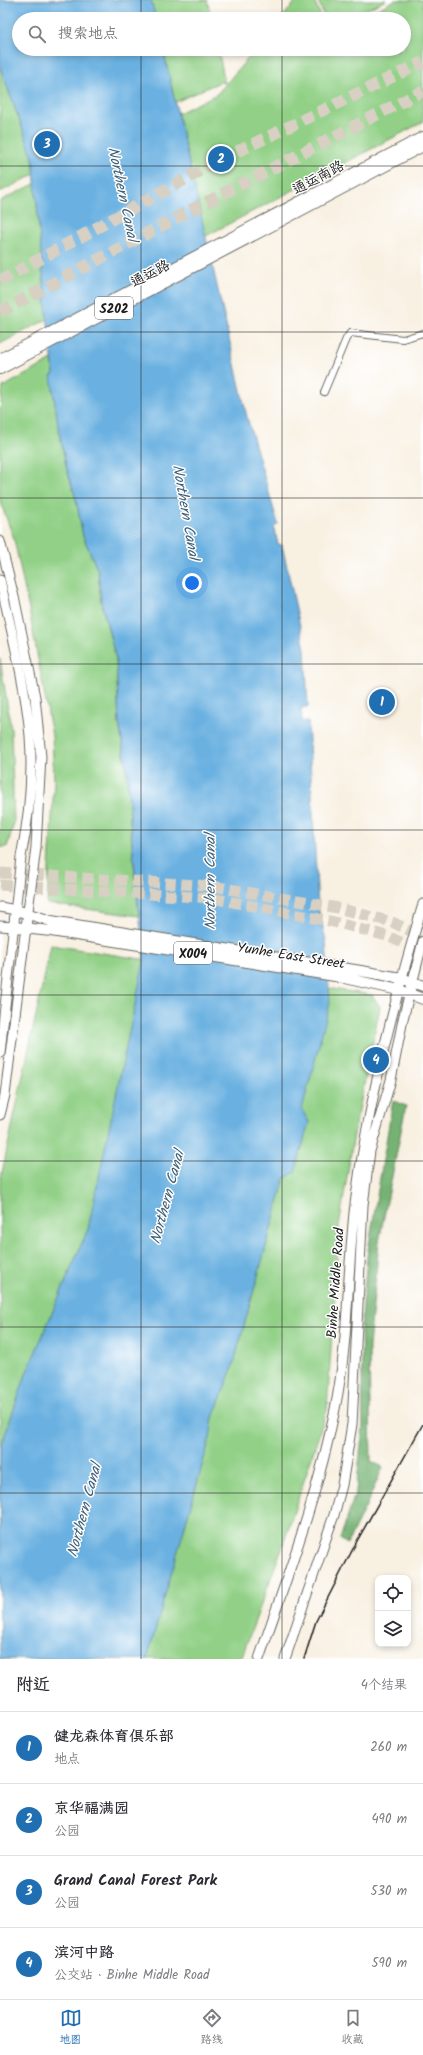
<!DOCTYPE html>
<html lang="zh">
<meta charset="utf-8">
<style>
:root{--surface:#fff;--page:#f7f7f7;--text:#2b2b33;--muted:#7c7c81;--line:#e1e1e2;--accent:#1f6fb2}
body{margin:0;font-family:Kalam,"LXGW WenKai TC",sans-serif;background:var(--page);color:var(--text)}
.controls{position:absolute;right:12px;bottom:12px;display:grid;overflow:hidden;border-radius:8px;box-shadow:0 2px 6px #0003}
.controls button{width:36px;height:36px;display:grid;place-items:center;padding:0;border:0;border-bottom:1px solid var(--line);background:var(--surface);color:var(--text);font:20px sans-serif}
.you{position:absolute;left:192px;top:583px;width:14px;height:14px;margin:-10px;border:3px solid #fff;border-radius:50%;background:#1a73e8;box-shadow:0 0 0 6px #1a73e833}
.badge{display:grid;place-items:center;width:26px;height:26px;border-radius:50%;background:var(--accent);color:#fff;font-size:13px;font-weight:700}
.pin{position:absolute;translate:-50% -50%;border:2px solid #fff;box-shadow:0 1px 4px #0006}
.list{margin:0;padding:0;list-style:none}
h2{display:flex;justify-content:space-between;align-items:center;height:52px;margin:0;padding:0 16px;font-size:17px}
h2 small{font-size:13px;font-weight:400;color:var(--muted)}
.list li{display:grid;grid-template-columns:26px 1fr auto;gap:12px;align-items:center;box-sizing:border-box;height:72px;padding:0 16px;border-top:1px solid var(--line)}
.list b{display:block;font-size:15px;white-space:nowrap}
.list p{margin:0;font-size:13px;white-space:nowrap;color:var(--muted)}
.list em{font-size:13px;font-style:normal;color:var(--muted)}
.icon{flex:none;width:22px;height:22px;fill:none;stroke:currentColor;stroke-width:2;stroke-linecap:round;stroke-linejoin:round}
.map{position:relative;flex:none;width:423px;height:1659px;overflow:hidden}
.search{position:absolute;background:var(--surface);box-shadow:0 2px 6px #0003;left:12px;right:12px;top:12px;height:44px;display:flex;align-items:center;gap:10px;box-sizing:border-box;padding:0 14px;border-radius:22px;color:var(--muted);font-size:15px}
.sheet{height:340px;background:var(--surface)}
nav{display:flex;justify-content:space-around;align-items:center;box-sizing:border-box;height:56px;border-top:1px solid var(--line);background:var(--surface);font-size:11px;color:var(--muted)}
nav a{display:grid;justify-items:center;gap:2px}
nav .on{color:var(--accent)}
.map>svg:first-child{display:block}
.green{fill:#91d086;stroke:#567651}
.forest{fill:#74b273;stroke:#486748}
.water{fill:#6ab1e1;stroke:#43667e}
.lines{fill:none;stroke-linecap:round;stroke-linejoin:round}
.trunk-tunnel{stroke:#d7d0c3;stroke-width:11;stroke-dasharray:11 5.5;stroke-linecap:butt}
.motorway-tunnel{stroke:#d7d0c3;stroke-width:12;stroke-dasharray:12 6;stroke-linecap:butt}
.minor-casing{stroke:#696661;stroke-width:8}
.secondary-casing{stroke:#696661;stroke-width:11}
.primary-casing{stroke:#696661;stroke-width:12}
.minor{stroke:#fff;stroke-width:6}
.secondary{stroke:#fff;stroke-width:9}
.primary{stroke:#fff;stroke-width:10}
.rail{stroke:#1c1c1c;stroke-width:1.5}
.grid{fill:none;stroke:#1c1c1c;stroke-width:1;stroke-opacity:0.55}
.labels{text-anchor:middle;stroke-width:3;stroke-linejoin:round;paint-order:stroke}
.shield{fill:#fff;stroke:#606060;stroke-width:1}
.shield-label{font-size:13px;font-weight:bold;fill:#1c1c1c}
.street-label{font-size:14px;fill:#1c1c1c;stroke:#fff}
.water-label{font-size:15px;font-style:italic;fill:#3f5f75;stroke:#fff}
</style>
<div class="map">
<svg width="423" height="1659" viewBox="0 0 423 1659">
<rect width="100%" height="100%" fill="#fff"/>
<filter id="ink" filterUnits="userSpaceOnUse"><feTurbulence type="fractalNoise" baseFrequency=".025" numOctaves="2"/><feDisplacementMap in="SourceGraphic" scale="8" xChannelSelector="R" yChannelSelector="G"/><feConvolveMatrix kernelMatrix="1 2 1 2 8 2 1 2 1" color-interpolation-filters="sRGB"/></filter>
<filter id="wash" filterUnits="userSpaceOnUse"><feTurbulence type="fractalNoise" baseFrequency=".012" numOctaves="4" result="noise"/><feDisplacementMap in="SourceGraphic" scale="16" xChannelSelector="R" yChannelSelector="G"/><feGaussianBlur stdDeviation="0.9" result="paint"/><feColorMatrix in="noise" values="0 0 0 0 0 0 0 0 0 0 0 0 0 0 0 0 0 1.4 0 .05"/><feComposite in="paint" operator="in"/></filter>
<g filter="url(#wash)">
<rect width="100%" height="100%" fill="#f8f0e1"/>
<!-- green -->
<path class="green" d="M0,0h207l5,19h-193v30h199l7,34 -5,-1 -32,14 -188,96z
M297,0h17l8,19h-41z
M318,0h68l-39,19h-22z
M395,0h28v122l-423,222v-143l217,-107 39,-45h148v-30h-45z
M52,360l14,106 10,33 7,37 15,35 3,30 15,58 3,64 8,48 4,61 8,84 -92,-12 7,-123 -2,-45 -23,-126 -15,-71 -14,-38v-91l3,-23z
M0,659l11,69 3,95 -7,24h-7z
M51,945l321,50 8,12 -26,127 -15,92 -12,184 -44,135 -42,114h-241v-477z"/>
<!-- forest -->
<path class="forest" d="M393,1100l13,6 -27,136 -10,105 2,114 12,6 -17,39 -19,38 -7,-5 16,-48 7,-66 -2,-98 6,-71z"/>
<!-- water -->
<path class="water" d="M0,0h151l5,19h-137v30h144l84,368 31,107 -4,4 4,16 4,1 23,104 3,58 -7,1 1,14h6l10,185 8,34 4,62 -28,107 7,12 -14,50 -10,6 -52,188 -20,52 -3,20 -63,221h-147v-210l26,-75 62,-145 56,-268 -13,-129 -4,-61 -8,-48 -3,-64 -15,-58 -3,-30 -15,-35 -7,-37 -10,-33 -8,-41 -7,-49 3,-2 -10,-85 -11,-131 -33,-91z"/>
</g>
<g filter="url(#ink)">
<g class="lines">
<!-- trunk-tunnel -->
<path class="trunk-tunnel" d="M0,873l212,13 126,22 54,14 31,15
M0,885l212,13 122,24 53,14 36,16"/>
<!-- motorway-tunnel -->
<path class="motorway-tunnel" d="M0,281l222,-122 201,-97
M0,312l174,-93 249,-128"/>
<defs>
<path id="minor" d="M324,392l22,-53 4,-6 53,6 20,-6"/>
<path id="secondary" d="M0,541l15,60 20,96 6,60 -5,90 -31,248 -5,20
M0,580c11,49 26,107 30,156 3,40 -1,82 -9,121l-21,196
M0,907l16,3
M0,926l14,1
M259,1659c28,-82 59,-164 76,-250 14,-68 12,-137 20,-205 13,-102 39,-202 68,-300
M285,1659l49,-144 8,-30 10,-61 11,-219 7,-54 21,-71 12,-61 20,-78"/>
<path id="primary" d="M0,359l423,-222
M0,369l423,-223
M16,910l35,11 316,51 34,6 22,8
M14,927l37,4 284,45 64,14 24,9"/>
</defs>
<!-- minor casing -->
<use href="#minor" class="minor-casing"/>
<!-- secondary casing -->
<use href="#secondary" class="secondary-casing"/>
<!-- primary casing -->
<use href="#primary" class="primary-casing"/>
<!-- minor -->
<use href="#minor" class="minor"/>
<!-- secondary -->
<use href="#secondary" class="secondary"/>
<!-- primary -->
<use href="#primary" class="primary"/>
<!-- rail -->
<path class="rail" d="M304,1659l12,-38 41,-80 66,-117"/>
</g>
</g>
<!-- grid -->
<path class="grid" d="M141,0v19M282,0v19M141,49v1610M282,49v1610M0,166h423M0,332h423M0,498h423M0,664h423M0,830h423M0,995h423M0,1161h423M0,1327h423M0,1493h423"/>
<g class="labels">
<!-- shield labels -->
<g class="shield">
<rect x="95" y="297" width="38" height="22" rx="3"/>
<rect x="174" y="942" width="38" height="22" rx="3"/>
</g>
<g class="shield-label">
<text x="114" y="313">S202</text>
<text x="193" y="958">X004</text>
</g>
<!-- street labels -->
<g class="street-label">
<text transform="translate(318 177) rotate(-28)" y="5">通运南路</text>
<text transform="translate(150 273) rotate(-28)" y="5">通运路</text>
<text transform="translate(291 955) rotate(9)" y="5">Yunhe East Street</text>
<text transform="translate(335 1283) rotate(-86)" y="5">Binhe Middle Road</text>
</g>
<!-- water labels -->
<g class="water-label">
<text transform="translate(123 194) rotate(78)" y="5">Northern Canal</text>
<text transform="translate(186 512) rotate(80)" y="5">Northern Canal</text>
<text transform="translate(210 882) rotate(-90)" y="5">Northern Canal</text>
<text transform="translate(167 1197) rotate(-75)" y="5">Northern Canal</text>
<text transform="translate(84 1510) rotate(-75)" y="5">Northern Canal</text>
</g>
</g>
</svg>
<div class="controls">
<button><svg class="icon" aria-label="locate" viewBox="0 0 24 24"><circle cx="12" cy="12" r="6"/><path d="M12 2v4M12 18v4M2 12h4M18 12h4"/></svg></button>
<button><svg class="icon" aria-label="layers" viewBox="0 0 24 24"><path d="M12 4l9 5-9 5-9-5zM3 14l9 5 9-5"/></svg></button>
</div>
<div class="you"></div>
<div class="pin badge" style="left:382px;top:702px">1</div>
<div class="pin badge" style="left:221px;top:159px">2</div>
<div class="pin badge" style="left:47px;top:144px">3</div>
<div class="pin badge" style="left:376px;top:1060px">4</div>
<div class="search"><svg class="icon" aria-label="search" viewBox="0 0 24 24"><circle cx="10" cy="10" r="6"/><path d="M15 15l6 6"/></svg>搜索地点</div>
</div>
<section class="sheet">
<h2>附近<small>4个结果</small></h2>
<ul class="list">
<li><span class="badge">1</span><div><b>健龙森体育俱乐部</b><p>地点</p></div><em>260 m</em></li>
<li><span class="badge">2</span><div><b>京华福满园</b><p>公园</p></div><em>490 m</em></li>
<li><span class="badge">3</span><div><b>Grand Canal Forest Park</b><p>公园</p></div><em>530 m</em></li>
<li><span class="badge">4</span><div><b>滨河中路</b><p>公交站 · Binhe Middle Road</p></div><em>590 m</em></li>
</ul>
</section>
<nav>
<a class="on"><svg class="icon" aria-label="map" viewBox="0 0 24 24"><path d="M3 6l6-2 6 2 6-2v14l-6 2-6-2-6 2zM9 4v14M15 6v14"/></svg>地图</a>
<a><svg class="icon" aria-label="directions" viewBox="0 0 24 24"><path d="M12 3l9 9-9 9-9-9zM9 14v-3h6M13 9l2 2-2 2"/></svg>路线</a>
<a><svg class="icon" aria-label="saved" viewBox="0 0 24 24"><path d="M7 4h10v16l-5-4-5 4z"/></svg>收藏</a>
</nav>
